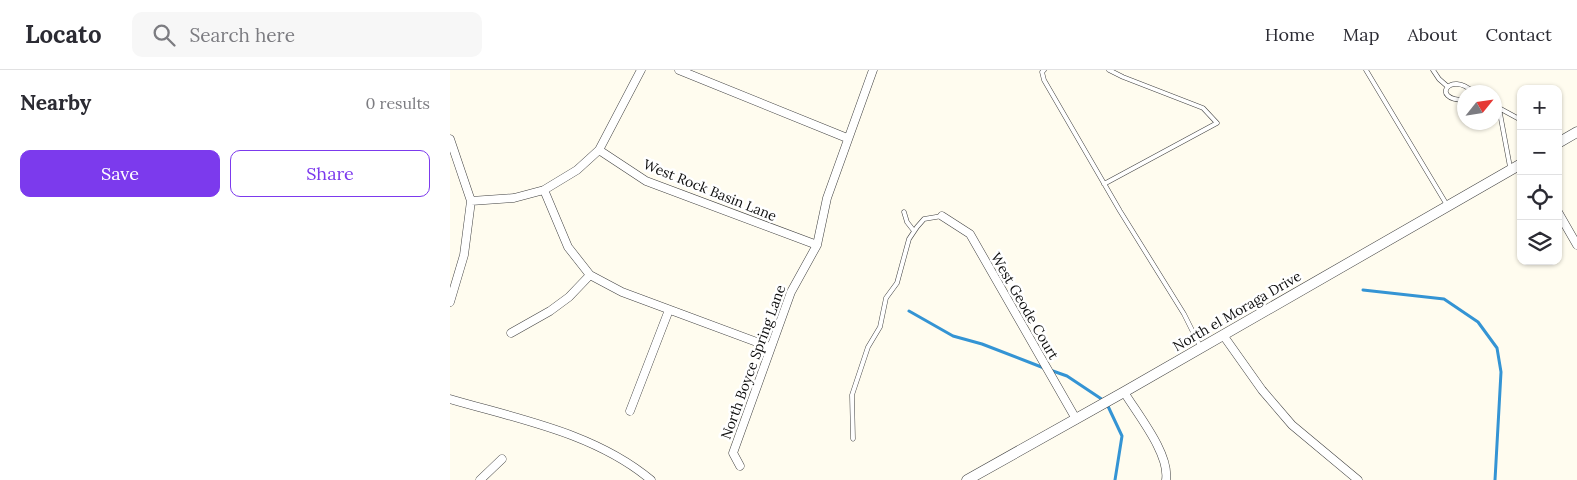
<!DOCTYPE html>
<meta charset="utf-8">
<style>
:root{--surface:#fff;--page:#f7f7f7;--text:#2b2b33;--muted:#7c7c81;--line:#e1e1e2;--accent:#7c3aed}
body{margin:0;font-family:Lora,serif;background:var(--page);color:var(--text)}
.controls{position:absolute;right:15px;top:15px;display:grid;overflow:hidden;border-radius:10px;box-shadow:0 1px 4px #0004}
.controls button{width:45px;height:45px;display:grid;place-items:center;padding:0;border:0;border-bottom:1px solid var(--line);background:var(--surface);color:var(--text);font:25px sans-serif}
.compass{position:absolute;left:1007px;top:15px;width:45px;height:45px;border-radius:50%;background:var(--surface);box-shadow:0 1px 4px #0004;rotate:60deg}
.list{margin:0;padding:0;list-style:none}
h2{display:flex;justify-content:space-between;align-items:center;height:65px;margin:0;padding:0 20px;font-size:21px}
h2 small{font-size:16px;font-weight:400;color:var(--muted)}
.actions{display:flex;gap:10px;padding:15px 20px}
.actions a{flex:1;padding:11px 0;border:1px solid var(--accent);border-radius:10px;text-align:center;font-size:18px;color:var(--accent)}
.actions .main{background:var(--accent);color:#fff}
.icon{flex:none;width:28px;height:28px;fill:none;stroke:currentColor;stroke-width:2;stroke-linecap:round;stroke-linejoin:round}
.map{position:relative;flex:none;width:1127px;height:410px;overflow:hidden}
header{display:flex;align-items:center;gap:30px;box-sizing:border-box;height:70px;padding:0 25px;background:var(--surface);border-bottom:1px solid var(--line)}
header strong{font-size:24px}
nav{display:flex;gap:28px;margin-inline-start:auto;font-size:18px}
.search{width:350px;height:45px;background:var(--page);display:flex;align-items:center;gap:12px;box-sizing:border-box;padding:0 18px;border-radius:10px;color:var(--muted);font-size:19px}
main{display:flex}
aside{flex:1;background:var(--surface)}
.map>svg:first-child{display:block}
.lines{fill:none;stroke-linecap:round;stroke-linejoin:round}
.stream{stroke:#3494d4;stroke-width:3}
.service-casing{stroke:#414141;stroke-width:5}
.minor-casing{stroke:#414141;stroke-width:9}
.tertiary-casing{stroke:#414141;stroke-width:11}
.service{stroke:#fff;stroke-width:4}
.minor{stroke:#fff;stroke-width:8}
.tertiary{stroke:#fff;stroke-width:10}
.labels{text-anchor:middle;stroke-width:5;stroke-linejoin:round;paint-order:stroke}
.street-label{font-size:14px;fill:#0e0e0e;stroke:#fff}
</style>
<header>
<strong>Locato</strong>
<div class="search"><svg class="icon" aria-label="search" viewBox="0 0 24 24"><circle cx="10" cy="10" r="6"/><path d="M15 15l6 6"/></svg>Search here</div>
<nav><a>Home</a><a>Map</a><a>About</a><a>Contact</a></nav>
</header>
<main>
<aside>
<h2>Nearby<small>0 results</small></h2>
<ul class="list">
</ul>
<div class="actions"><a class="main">Save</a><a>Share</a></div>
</aside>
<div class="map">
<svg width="1127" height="410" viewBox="0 0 1127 410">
<rect width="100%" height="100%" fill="#fffcef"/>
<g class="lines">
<!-- stream -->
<path class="stream" d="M913,220l81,9 34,23 19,26 4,24 -6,108
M459,241l44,25 29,8 62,24
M600,300l17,6 39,26 16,34 -7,44"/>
<defs>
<path id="service" d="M594,0l-2,2 2,8 76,131 64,103 17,34
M916,0l81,135
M983,0l6,9 8,7
M1014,30c-34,0 -14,-30 9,-8
M1060,97l-11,-59 22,12
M654,114l113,-61 -14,-15 -80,-31 -14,-7
M454,142l3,10 7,9
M403,369l-1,-44 16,-48 12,-20 6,-29 11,-15 12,-44 8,-12 7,-8 18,-3"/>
<path id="minor" d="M229,0l168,68
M0,69l21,62 -7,54 -14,47
M149,80l47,31 171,64
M94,120l24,57 22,28 32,17 148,55
M21,131l43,-3 30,-8 33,-20 22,-20 42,-80
M1108,142l19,33
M492,146l28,18 106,185
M61,263l39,-22 19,-14 21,-22
M773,265l39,55 30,35 66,55
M674,322c14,23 46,62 42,88
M0,329c68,20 145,34 201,81
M180,341l39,-101
M290,396l-7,-13 58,-161 26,-47 10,-47 46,-128
M30,410l22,-21"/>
<path id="tertiary" d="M1108,73l19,-11
M517,410l157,-88 397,-228"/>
</defs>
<!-- service casing -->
<use href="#service" class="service-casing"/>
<!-- minor casing -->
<use href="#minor" class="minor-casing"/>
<!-- tertiary casing -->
<use href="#tertiary" class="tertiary-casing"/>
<!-- service -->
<use href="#service" class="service"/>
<!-- minor -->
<use href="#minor" class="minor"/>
<!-- tertiary -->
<use href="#tertiary" class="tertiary"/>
</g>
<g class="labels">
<!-- street labels -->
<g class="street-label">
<text transform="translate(260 120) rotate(22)" y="5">West Rock Basin Lane</text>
<text transform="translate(575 236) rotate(60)" y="5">West Geode Court</text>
<text transform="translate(787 241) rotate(-30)" y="5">North el Moraga Drive</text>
<text transform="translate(303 292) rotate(-70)" y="5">North Boyce Spring Lane</text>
</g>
</g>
</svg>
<div class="controls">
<button>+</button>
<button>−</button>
<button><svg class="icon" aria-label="locate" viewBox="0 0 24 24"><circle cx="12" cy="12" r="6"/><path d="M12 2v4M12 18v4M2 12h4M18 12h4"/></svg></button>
<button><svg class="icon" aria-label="layers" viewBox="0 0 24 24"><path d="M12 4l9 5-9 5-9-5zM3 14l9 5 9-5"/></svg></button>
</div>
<svg class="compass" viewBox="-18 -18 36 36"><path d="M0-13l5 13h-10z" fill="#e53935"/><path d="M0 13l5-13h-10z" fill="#7c7c81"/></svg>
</div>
</main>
